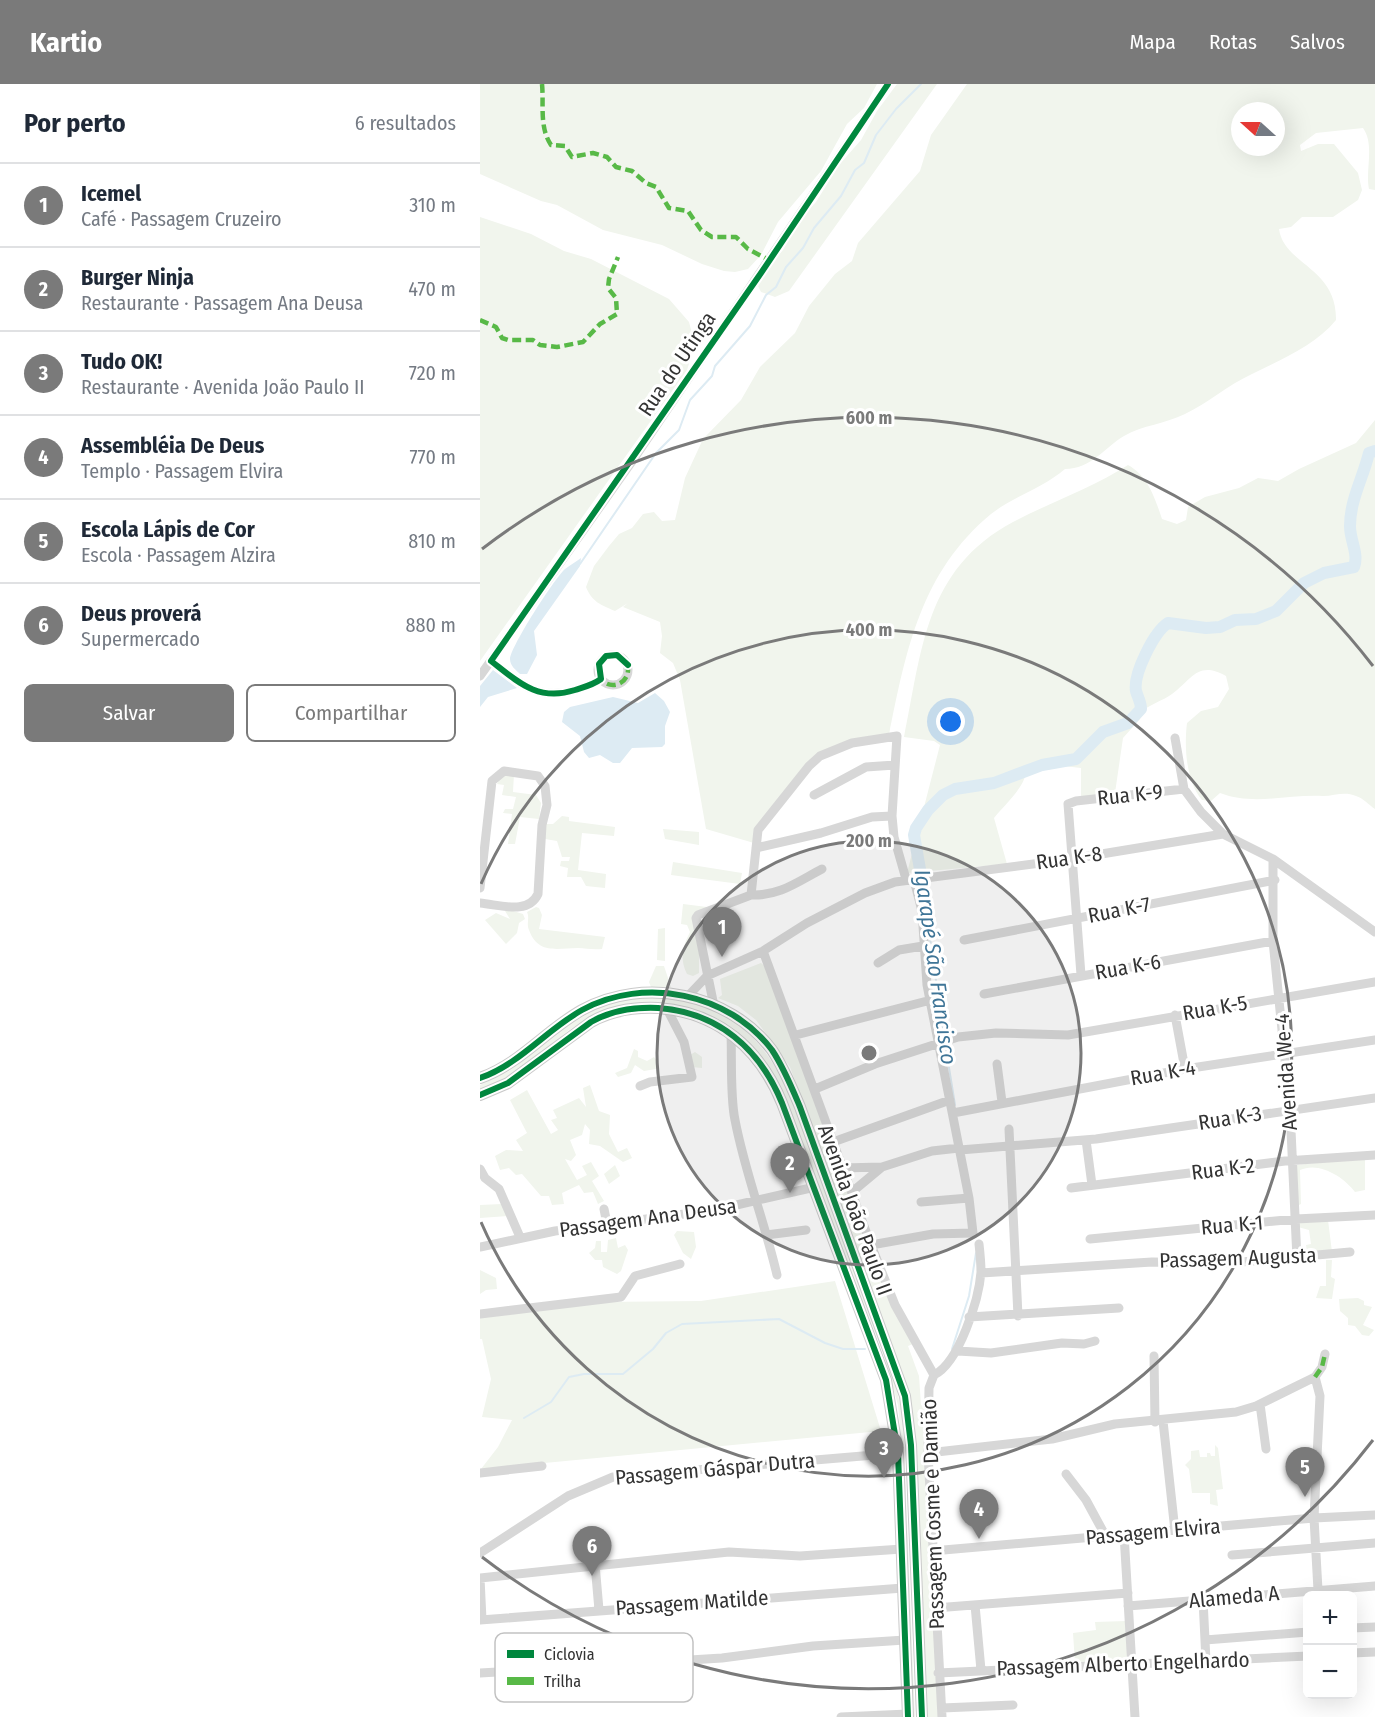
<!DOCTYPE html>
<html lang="pt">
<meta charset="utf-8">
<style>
:root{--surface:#fff;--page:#f2f2f3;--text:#1f2937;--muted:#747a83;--line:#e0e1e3;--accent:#7a7a7a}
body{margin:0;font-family:"Fira Sans Condensed",sans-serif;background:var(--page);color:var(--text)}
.controls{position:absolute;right:18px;bottom:18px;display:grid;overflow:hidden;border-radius:9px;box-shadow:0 6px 24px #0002}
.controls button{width:54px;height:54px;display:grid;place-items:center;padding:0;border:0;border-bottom:2px solid var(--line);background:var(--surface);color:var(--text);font:30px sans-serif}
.compass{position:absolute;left:751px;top:18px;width:54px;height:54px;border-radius:50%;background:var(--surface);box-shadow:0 6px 24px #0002;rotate:291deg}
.you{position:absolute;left:471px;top:638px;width:21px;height:21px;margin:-15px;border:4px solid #fff;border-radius:50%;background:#1a73e8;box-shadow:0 0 0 9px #1a73e833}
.badge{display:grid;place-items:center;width:39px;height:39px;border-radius:50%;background:var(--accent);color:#fff;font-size:20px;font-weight:700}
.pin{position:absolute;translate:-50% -50px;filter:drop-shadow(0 2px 3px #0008)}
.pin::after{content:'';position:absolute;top:32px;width:21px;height:18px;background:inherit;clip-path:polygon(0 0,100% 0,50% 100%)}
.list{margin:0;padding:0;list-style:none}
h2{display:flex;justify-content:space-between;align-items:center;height:78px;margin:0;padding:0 24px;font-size:26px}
h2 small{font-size:20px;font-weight:400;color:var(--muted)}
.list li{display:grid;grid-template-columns:39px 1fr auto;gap:18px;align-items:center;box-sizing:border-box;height:84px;padding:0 24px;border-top:2px solid var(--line)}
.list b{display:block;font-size:22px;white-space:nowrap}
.list p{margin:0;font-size:20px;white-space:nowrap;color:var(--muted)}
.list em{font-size:20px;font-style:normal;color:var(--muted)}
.actions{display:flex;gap:12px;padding:18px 24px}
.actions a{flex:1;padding:14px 0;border:2px solid var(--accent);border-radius:9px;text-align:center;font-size:21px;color:var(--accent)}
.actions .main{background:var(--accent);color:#fff}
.map{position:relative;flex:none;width:895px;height:1633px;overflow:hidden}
header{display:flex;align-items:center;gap:36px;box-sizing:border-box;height:84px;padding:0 30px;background:var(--accent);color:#fff}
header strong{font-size:28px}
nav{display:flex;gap:33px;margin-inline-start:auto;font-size:21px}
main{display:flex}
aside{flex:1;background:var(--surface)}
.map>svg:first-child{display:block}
.green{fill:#f1f5ed;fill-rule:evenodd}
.water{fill:#ddebf3}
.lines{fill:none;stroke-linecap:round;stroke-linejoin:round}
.stream{stroke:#ddebf3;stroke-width:2}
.river{stroke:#ddebf3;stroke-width:12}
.minor{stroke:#d7d7d7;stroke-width:9}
.major{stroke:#cacaca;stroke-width:12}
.quiet{stroke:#58b947;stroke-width:4.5;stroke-dasharray:9 4.5;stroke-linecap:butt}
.cycleway-casing{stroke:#fff;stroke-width:10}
.cycleway{stroke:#00873e;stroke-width:6}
.ring{fill:none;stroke:#7a7a7a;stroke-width:3}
.labels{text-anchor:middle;stroke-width:6;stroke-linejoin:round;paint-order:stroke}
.street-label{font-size:21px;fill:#333;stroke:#fff}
.water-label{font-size:22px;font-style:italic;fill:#3f7597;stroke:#fff}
.key{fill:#fff;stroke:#c2c2c2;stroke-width:1.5}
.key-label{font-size:16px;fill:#333}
.centre{fill:#7a7a7a;stroke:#fff;stroke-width:3}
.ring-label{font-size:18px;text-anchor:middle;font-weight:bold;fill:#7a7a7a;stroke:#fff;stroke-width:6;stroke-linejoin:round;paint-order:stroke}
</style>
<header>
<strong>Kartio</strong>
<nav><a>Mapa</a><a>Rotas</a><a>Salvos</a></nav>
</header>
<main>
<aside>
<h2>Por perto<small>6 resultados</small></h2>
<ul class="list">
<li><span class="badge">1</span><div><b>Icemel</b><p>Café · Passagem Cruzeiro</p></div><em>310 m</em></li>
<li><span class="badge">2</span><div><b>Burger Ninja</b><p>Restaurante · Passagem Ana Deusa</p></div><em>470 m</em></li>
<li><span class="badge">3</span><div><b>Tudo OK!</b><p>Restaurante · Avenida João Paulo II</p></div><em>720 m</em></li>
<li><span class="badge">4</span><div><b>Assembléia De Deus</b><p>Templo · Passagem Elvira</p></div><em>770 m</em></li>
<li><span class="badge">5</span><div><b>Escola Lápis de Cor</b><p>Escola · Passagem Alzira</p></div><em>810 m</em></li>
<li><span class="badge">6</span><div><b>Deus proverá</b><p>Supermercado</p></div><em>880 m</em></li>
</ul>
<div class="actions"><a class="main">Salvar</a><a>Compartilhar</a></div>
</aside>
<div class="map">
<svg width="895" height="1633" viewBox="0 0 895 1633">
<rect width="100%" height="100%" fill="#fff"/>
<!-- green -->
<path class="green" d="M0,0h397l-13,24 -17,16 -26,47 -43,51 -17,33 -13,14 -13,3 -11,-1 -22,-7 -40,-19 -59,-15 -46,-25 -16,-4 -61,-27z
M417,0h40l-148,207 -14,6 -14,-5 -3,-6 9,-20 16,-16 14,-28 19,-20 23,-37 22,-25 16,-29z
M487,0h408v106l-6,-1c-4,-19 6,-44 -6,-61l-47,5 -16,12 1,6 17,-7h16l24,29 4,17 -4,10 -25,17h-31l-11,10 -12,2c5,36 58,38 57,91 -20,25 -56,40 -84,54 -24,11 -44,29 -67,40 -20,10 -42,11 -61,22 -20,12 -33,33 -59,33 -22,19 -51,27 -74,45 -70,58 -85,136 -102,221l-62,17 -38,34 -35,57 -48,-14 -26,-149 -7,-17 -13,-10 2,-17 -2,-14 -37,-15 5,-4 -13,8c-14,-6 -23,-9 -29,-24l8,-21 15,-20 10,-12 13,-6 11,-14 11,-2 8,9 13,-1 10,-42 18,-39 38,-39 19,-33 35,-34 14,-27 26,-32 17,-13 6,-18 62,-72 11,-36zM760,27h36v36h-36z
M0,133l51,17 33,17 27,8 78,40 20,23 6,23 -8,25 -207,291z
M895,336v389c-6,-4 -12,-11 -19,-13 -12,-5 -21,0 -33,0 -34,-2 -70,10 -103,-3l-9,8 -9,-1c-16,-19 -18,-53 -15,-77l14,-12 17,-4 11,-18 -3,-13c-28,-16 -34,3 -54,18 -10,7 -21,10 -30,17l-2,8 -17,19 -8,55 -34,5v-30l-35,-4 -20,6c0,17 -22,35 -32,48l13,46 -100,9 33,-128 -6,-4 -30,-4c18,-87 21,-168 109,-215 38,-20 79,-34 115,-57 20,11 27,33 34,54l15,5 9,-4 2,-13 17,-10 34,-9 19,-10 20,3 21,-12 57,-26z
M22,690h12l-1,18 23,3 5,8 -2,16 -19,-2 -5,27h-7l4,-30 -9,-1 2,-4h8l3,-12 -14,-2 2,-10 -7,-1z
M82,732l7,1v4l46,6 -1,9 -32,-3 -4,37 28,4 -1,14 -19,-2 -5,-9h-14l1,-9 -8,-2 1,-5h8l1,-4h-8l-5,-16 -12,-2 1,-15h7z
M183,745l36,3v13l-34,-6z
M193,778l69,11 -2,11 -69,-9z
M203,820l24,3 -15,11 7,34v21l-6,3 -6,-2c-8,-16 -4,-28 3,-42l-3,-7 -6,-1z
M56,823l3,1 3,7 -3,14 66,8 -3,12c-11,1 -16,-1 -24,-1 -20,0 -40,7 -49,-18 -3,-7 1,-11 -2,-18z
M30,826l13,4 2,5 -6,4 -2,10 -11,11 -21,-24 11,-7 14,6 -5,-8z
M185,844v33l-8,-1 1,-31z
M281,879l7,6 145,375 -5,2 11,30 2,29 4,3 -4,17 5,5 13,287h-13l-20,-334 -116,-316 -34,-47 -18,-14 -20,-8 4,-3 -2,-16z
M176,882h8l7,21h-20l-2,-5z
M167,911c36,5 73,11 101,38 43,41 58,107 78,162 23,63 46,125 69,188l8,34 12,300h-3l-9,-257 -5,-55 -16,-55 -117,-287 -77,-55 -94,7 -25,15 -50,42 -39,20v-7l29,-14 54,-43 42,-24z
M154,965l4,2v6l9,4 7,-4 4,5 -2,7 -12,2 -9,-6 -4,8 -13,4 -3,-4 12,-5z
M215,968l7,5v11l-10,-1 -2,-12z
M110,1001l9,26 11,4 -1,19 9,18 9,-4 5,10 -9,4 -23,-16 -11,-2 1,-14 -5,-6 -3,11 -12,5 6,15 -5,6 -6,-2 12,21 10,-5 -5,-9 9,-4 8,14 -7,5 12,20 -6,3 -5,-12 -9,1 -5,-8 -17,8 2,11 -12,1 -3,-9h-8l-19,-22 -6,1 -7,-7 -9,2 -5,-14 11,-6 17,1 -7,-11 11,-7 -17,-33 17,-10 24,44 7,-4 -7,-10 6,-2 -4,-8 26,-12 7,9 -3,-19z
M885,1074v32l-10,2c-11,-15 -36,-31 -55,-22l1,34 -4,2 -1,-41z
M135,1081l5,11 -11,8 -5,-10z
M22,1120l6,12 -28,2v-13z
M848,1136l4,32h-25l-1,-7 5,-1 -2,-14 -11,-3v-6z
M197,1147l17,1 2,15 -5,12 -8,-6 -9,-18z
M136,1154l2,10 7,-3 3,5 -7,21 -4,3 -14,-7 -1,-7h-7l-6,-7 6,-5 1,-7h5v11h6l1,-12z
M846,1176h6l-1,17 4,2 -3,20 -16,-1 4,-12h6z
M0,1186l16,8 1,11 -11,1 -6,4z
M355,1197l46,150 -400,38 17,-22 14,-27 -30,-3 9,-38 -9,-40h-2v-22l120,-15 101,-1z
M878,1214l6,3v4l8,2 -9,18 11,5 -5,6 -7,-1 -7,-9 -7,-1v-7l-8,-7 -1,-12z
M735,1361l3,3 5,41 -7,1 2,16 -8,-2v-11h-18l-3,-24 -4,-4 6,-6v-8l8,-1 1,7h7v-4h3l1,3h4z
M646,1537l3,41 -54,1 -2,-30 23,-3 -1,-8z"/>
<!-- water -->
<path class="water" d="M101,474l-1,8 -46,65 3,24 -10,19h-7c-4,-4 -10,-8 -10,-15 1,-13 44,-80 55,-90 5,-4 11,-7 16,-11z
M13,586l24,18 -29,9 -8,10v-21z
M175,609l9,8 6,11 -5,14v18l-3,3 -30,1 -12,15h-7l-13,-8 -11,3 -5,-6 -4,-16 -18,-14 2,-10 6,-5 43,-10 25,6z"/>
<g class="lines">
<!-- stream -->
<path class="stream" d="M100,480l76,-111 23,-23 11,-30 22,-24 3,-10 35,-40 16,-31 10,-8 10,-20 17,-19 11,-20 27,-32 14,-26 9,-7 12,-28 20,-26 25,-25
M442,798l22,155
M465,959l10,62
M472,1265l17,-53 7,-43
M44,1334l27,-16 18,-25 15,-3h39l30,-25 13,-16 16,-9 97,-5 46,24 18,6h22"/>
<!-- river -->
<path class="river" d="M441,791l-7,-40 2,-7 12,-18 15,-15 12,-6 39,-6 48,-18 34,-6 27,-27 25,-9 13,-14c0,-7 -3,-11 -5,-18 -3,-17 18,-59 32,-68l38,5 14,-1 15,-7 21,-1 20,-8 28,-28 20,-10 30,-6c5,-13 -4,-26 -4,-41 0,-26 13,-48 19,-73l6,-2"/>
<!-- minor -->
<path class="minor" d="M118 586a15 15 0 1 1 30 0a15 15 0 1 1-30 0Z
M11,577c27,21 47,41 84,29 9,-3 18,-5 26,-11
M0,592l153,-216 255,-376
M695,654l9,51 17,23 22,22 50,25 102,73
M334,711l52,-28 29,-2
M276,764l65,-15 51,-16 20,-1
M793,775v82l17,168 7,150
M0,804l12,-107 12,-10 34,5 7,10 2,19 -5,20 -4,69c-10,21 -37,11 -58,9
M271,811c29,1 46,-13 71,-26
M484,856l311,-60
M283,867l108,294 24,60 39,70 -5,13 -1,65 14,264
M398,879l21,-13 24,-4
M601,891l-13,-171 8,-3 108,-12
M504,910l289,-53
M208,912l19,-20 56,-25 44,-28 58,-30 30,-11 176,-23 152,-25
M234,922l-18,-88 2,-3 53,-20 7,-65 51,-64 11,-10 32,-13 45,-7 -5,80 2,21 12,42
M695,931l10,54
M251,949c1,25 -1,64 4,87 10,53 30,103 42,155
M316,951l135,-35
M517,980l5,38
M160,1002l10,-4 42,-5 -8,-35 -17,-33
M335,1005l60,-25 83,-27 38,-4 72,2 307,-53
M473,1029l232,-44 190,-29
M529,1045l9,187
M606,1056l6,45
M353,1058l117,-42
M480,1066l136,-11 279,-41
M362,1084l40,-1 50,-16 27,-3
M0,1085l5,9 14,11 21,48
M591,1104l214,-27 90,-6
M372,1108l30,-25
M441,1118l48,-4
M124,1125l3,15
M286,1151l40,-5
M610,1155l206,-20 79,-4
M391,1161l62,-11 40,-1 -4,-35 -42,-213 -5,-74 -8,-31
M0,1163l75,-16 160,-21 100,-23
M501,1189l171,-11 78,1 120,-11
M0,1230l141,-17 14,-21 45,-12
M489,1233l150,-9
M478,1267l33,2 71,-10 22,1 11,-3
M674,1272l1,66
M454,1291c25,-12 45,-76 47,-103 0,-9 -1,-19 -2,-28
M835,1293l5,19 -6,122 4,72
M780,1320l6,45
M683,1337l12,110
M448,1369l124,-14 63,-15 121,-12 20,-6 59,-29 7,-10 3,-13
M0,1389l62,-7
M586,1390l20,26 19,35
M644,1450l11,183
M452,1467l382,-33 61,-3
M0,1469l88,-57 45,-19 285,-24
M752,1471l143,-12
M115,1480l4,46
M0,1494l249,-26 71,4 102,-7
M0,1494l2,42
M723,1515l3,62
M495,1521l6,65
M648,1522l247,-20
M455,1524l193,-15
M0,1536l423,-32
M872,1544l23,-1
M725,1556l103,-8
M872,1569l23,-1
M0,1589l242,-15 91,-12 92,-6
M458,1589l370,-17
M462,1624l71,-3
M361,1633l67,-3"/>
<!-- major -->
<path class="major" d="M0,994c40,-14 66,-48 102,-68 62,-34 147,-17 190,40 12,18 20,38 28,57l105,289 6,49 11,272
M0,1011l28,-12 83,-61c21,-12 43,-15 67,-14 60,4 102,41 124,95l104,277 12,73 10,264"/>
<!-- quiet -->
<path class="quiet" d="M62,0c2,20 -3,43 9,61l14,1 7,11 21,-4 14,4 9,10 16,4 14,12 10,4 13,21 19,3 13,19 11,7h24l12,12 21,11
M0,236l16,7 6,11 6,2h25l7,5 17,2 26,-5 17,-18 17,-10 -1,-16 -8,-10 1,-9 9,-22
M118 586a15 15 0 1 1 30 0a15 15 0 1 1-30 0Z
M835,1293l7,-10 3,-13"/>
<defs>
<path id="cycleway" d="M148,581l-11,-10 -11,1 -7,8 2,15c-8,6 -17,8 -26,11 -37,12 -57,-8 -84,-29l270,-388 127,-189
M0,994c40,-14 66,-48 102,-68 62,-34 147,-17 190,40 12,18 20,38 28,57l105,289 6,49 11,272
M0,1011l28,-12 83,-61c21,-12 43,-15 67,-14 60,4 102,41 124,95l104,277 12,73 10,264"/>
</defs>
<!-- cycleway casing -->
<use href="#cycleway" class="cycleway-casing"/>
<!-- cycleway -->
<use href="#cycleway" class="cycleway"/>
</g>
<!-- distance rings -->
<circle cx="389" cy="969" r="212" fill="#7a7a7a" fill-opacity=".12"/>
<g class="ring">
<circle cx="389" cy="969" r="212"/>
<path d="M1 800A423 423 0 1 1 1 1138"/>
<path d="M893 1356A635 635 0 0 1 2 1473M2 465A635 635 0 0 1 893 582"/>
</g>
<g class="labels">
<!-- street labels -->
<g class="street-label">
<text transform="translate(197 280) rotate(-56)" y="7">Rua do Utinga</text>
<text transform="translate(650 711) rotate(-6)" y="7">Rua K-9</text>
<text transform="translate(589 774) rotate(-8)" y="7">Rua K-8</text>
<text transform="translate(639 826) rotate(-11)" y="7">Rua K-7</text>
<text transform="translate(648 883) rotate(-10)" y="7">Rua K-6</text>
<text transform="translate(735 924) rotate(-10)" y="7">Rua K-5</text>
<text transform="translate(806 988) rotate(-94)" y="7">Avenida We-4</text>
<text transform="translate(683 989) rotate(-10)" y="7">Rua K-4</text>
<text transform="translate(750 1034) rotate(-9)" y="7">Rua K-3</text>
<text transform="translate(743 1085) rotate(-7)" y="7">Rua K-2</text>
<text transform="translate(375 1126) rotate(70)" y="7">Avenida João Paulo II</text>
<text transform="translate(168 1134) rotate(-8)" y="7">Passagem Ana Deusa</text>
<text transform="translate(752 1141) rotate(-5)" y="7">Rua K-1</text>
<text transform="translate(758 1174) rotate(-2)" y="7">Passagem Augusta</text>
<text transform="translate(235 1385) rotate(-5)" y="7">Passagem Gáspar Dutra</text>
<text transform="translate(453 1430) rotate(-92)" y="7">Passagem Cosme e Damião</text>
<text transform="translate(673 1448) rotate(-5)" y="7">Passagem Elvira</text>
<text transform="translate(754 1513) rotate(-5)" y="7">Alameda A</text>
<text transform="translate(212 1519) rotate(-4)" y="7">Passagem Matilde</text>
<text transform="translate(643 1580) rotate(-2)" y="7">Passagem Alberto Engelhardo</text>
</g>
<!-- water labels -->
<g class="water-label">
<text transform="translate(456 883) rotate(82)" y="8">Igarapé São Francisco</text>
</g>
</g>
<!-- legend -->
<rect x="15" y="1549" width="198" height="69" rx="9" class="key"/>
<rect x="27" y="1566" width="27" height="8" fill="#00873e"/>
<rect x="27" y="1593" width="27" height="8" fill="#58b947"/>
<g class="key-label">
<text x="64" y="1576">Ciclovia</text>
<text x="64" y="1603">Trilha</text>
</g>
<circle cx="389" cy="969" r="9" class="centre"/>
<g class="ring-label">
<text x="389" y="340">600 m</text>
<text x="389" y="552">400 m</text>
<text x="389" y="763">200 m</text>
</g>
</svg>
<div class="controls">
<button>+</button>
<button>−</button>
</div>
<svg class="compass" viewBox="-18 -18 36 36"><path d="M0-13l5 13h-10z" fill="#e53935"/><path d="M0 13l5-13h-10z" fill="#747a83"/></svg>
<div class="you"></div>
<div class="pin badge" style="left:242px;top:873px">1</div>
<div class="pin badge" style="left:310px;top:1109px">2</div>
<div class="pin badge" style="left:404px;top:1394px">3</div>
<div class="pin badge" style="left:499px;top:1455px">4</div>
<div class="pin badge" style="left:825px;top:1413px">5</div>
<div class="pin badge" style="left:112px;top:1492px">6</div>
</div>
</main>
